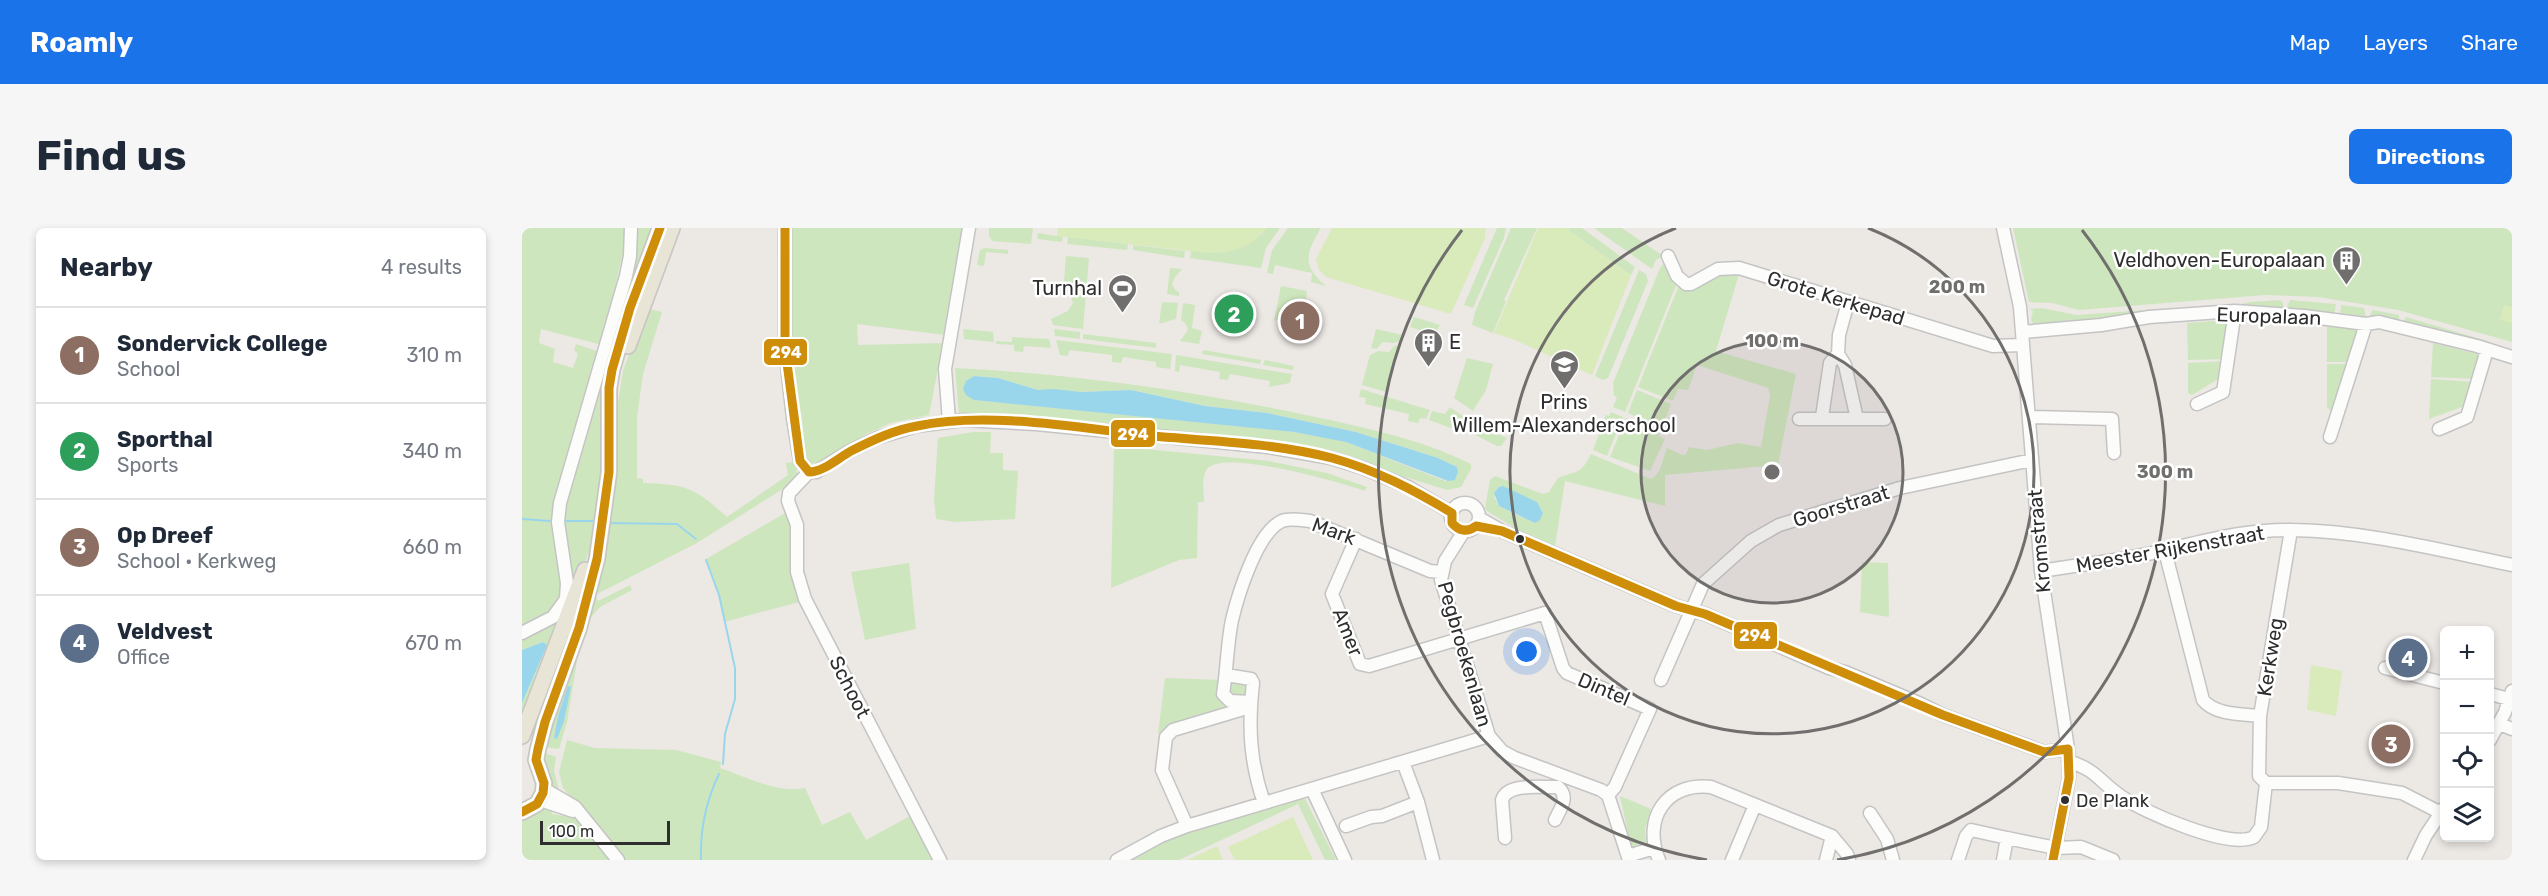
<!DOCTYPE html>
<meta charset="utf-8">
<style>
:root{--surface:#fff;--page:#f6f6f7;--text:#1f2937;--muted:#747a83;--line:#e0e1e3;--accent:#1a73e8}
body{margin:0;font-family:Rubik,sans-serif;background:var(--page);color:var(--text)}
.controls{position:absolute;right:18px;bottom:18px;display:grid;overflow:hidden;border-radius:9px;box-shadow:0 3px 9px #0003}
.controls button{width:54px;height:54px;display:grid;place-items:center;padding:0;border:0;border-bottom:2px solid var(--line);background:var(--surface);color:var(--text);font:30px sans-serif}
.scale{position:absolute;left:18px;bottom:15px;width:130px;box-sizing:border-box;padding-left:6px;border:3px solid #2e2e2e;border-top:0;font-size:16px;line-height:21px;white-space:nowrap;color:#2e2e2e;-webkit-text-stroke:4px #fff;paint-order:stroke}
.you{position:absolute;left:1005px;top:424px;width:21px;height:21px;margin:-15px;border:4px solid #fff;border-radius:50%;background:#1a73e8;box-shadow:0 0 0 9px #1a73e833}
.badge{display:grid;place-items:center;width:39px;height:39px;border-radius:50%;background:var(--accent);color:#fff;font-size:20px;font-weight:700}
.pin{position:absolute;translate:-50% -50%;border:3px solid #fff;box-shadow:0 2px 6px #0006}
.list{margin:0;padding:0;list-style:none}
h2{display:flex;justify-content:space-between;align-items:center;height:78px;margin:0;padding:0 24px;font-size:26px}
h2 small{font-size:20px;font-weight:400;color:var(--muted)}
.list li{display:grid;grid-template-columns:39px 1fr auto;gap:18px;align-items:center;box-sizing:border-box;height:96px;padding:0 24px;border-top:2px solid var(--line)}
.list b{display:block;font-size:22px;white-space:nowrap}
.list p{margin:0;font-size:20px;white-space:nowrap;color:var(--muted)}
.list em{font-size:20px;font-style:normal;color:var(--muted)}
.icon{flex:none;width:33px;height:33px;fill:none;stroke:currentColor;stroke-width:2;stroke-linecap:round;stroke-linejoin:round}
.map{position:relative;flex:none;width:1990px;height:632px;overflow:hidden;border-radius:9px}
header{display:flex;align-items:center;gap:36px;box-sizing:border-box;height:84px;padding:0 30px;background:var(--accent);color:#fff}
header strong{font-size:28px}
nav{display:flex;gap:33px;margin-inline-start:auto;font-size:21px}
.intro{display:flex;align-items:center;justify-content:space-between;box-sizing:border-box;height:144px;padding:0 36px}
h1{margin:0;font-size:42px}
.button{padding:15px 27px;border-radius:9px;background:var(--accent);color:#fff;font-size:21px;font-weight:700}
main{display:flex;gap:36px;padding:0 36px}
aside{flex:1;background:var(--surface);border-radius:9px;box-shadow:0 3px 9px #0003}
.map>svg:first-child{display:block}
.green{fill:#cee6be;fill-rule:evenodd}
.pitch{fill:#d9eabb}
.water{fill:#99d6ec}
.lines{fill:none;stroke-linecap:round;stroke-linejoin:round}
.stream{stroke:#99d6ec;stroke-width:2}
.minor-casing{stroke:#c5c4c5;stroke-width:15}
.major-casing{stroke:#c6c5c4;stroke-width:18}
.minor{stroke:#fcfcfb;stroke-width:12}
.major{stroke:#e8e4d6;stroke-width:15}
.bus-1-casing{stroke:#fff;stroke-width:14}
.bus-1{stroke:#cf8e09;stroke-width:9}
.ring{fill:none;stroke:#706f6e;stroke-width:3}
.bus-dot{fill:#2e2e2e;stroke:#fff;stroke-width:2}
.labels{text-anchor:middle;stroke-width:5;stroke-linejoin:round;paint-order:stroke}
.bus-label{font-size:18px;fill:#2e2e2e;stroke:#fff;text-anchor:start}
.poi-label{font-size:20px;fill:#2e2e2e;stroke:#fff;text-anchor:end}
.street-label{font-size:20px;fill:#2e2e2e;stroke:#fff}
.centre{fill:#706f6e;stroke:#fff;stroke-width:3}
.ring-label{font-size:18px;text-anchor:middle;font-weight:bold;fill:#706f6e;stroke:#fff;stroke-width:5;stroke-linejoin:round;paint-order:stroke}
.line-badge{stroke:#fff;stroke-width:2}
.badge-label{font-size:16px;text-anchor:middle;font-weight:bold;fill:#fff}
</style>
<header>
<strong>Roamly</strong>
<nav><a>Map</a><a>Layers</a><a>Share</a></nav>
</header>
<div class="intro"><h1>Find us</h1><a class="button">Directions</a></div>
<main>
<aside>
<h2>Nearby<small>4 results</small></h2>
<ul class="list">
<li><span class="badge" style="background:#8d6e63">1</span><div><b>Sondervick College</b><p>School</p></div><em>310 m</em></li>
<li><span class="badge" style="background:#2e9e5b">2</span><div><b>Sporthal</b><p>Sports</p></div><em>340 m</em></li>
<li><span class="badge" style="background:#8d6e63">3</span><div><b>Op Dreef</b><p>School · Kerkweg</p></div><em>660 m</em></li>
<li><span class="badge" style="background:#5c6f8a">4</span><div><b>Veldvest</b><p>Office</p></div><em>670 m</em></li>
</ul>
</aside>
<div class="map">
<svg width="1990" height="632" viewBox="0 0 1990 632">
<rect width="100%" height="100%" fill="#ece8e4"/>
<!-- green -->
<path class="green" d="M0,0h104v11l-24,106 -61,-16 -2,14 16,6 -2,13 20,6 5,-14 -4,-4 2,-6 23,8 -39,131 5,100 -8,24 -35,24z
M111,0h22l-28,80 -38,244 -67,173v-22l23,-53 -2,-8 -21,8v-12l39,-24 3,-105z
M152,0h6l-31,81 13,3 -19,62 -6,43v61l6,1v4c43,1 52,5 84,34l61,-42 -2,-12 9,-1 2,12 -5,9 -95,60 -102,52 3,6 32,-16 2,5 -32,17 -14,16 -5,14 -14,85 -8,27 -16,-2 39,-120 41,-256z
M268,0h175l-20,107 -88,-11 1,21 85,-2 -14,72 -38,8 -25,11 -47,30 -11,-1 -4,-5 -9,-52 -8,-109z
M467,0h44l-2,16 -39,-3 -3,-5z
M744,0h14l-14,20 -5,20 -71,-10 1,-7 71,-17z
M766,0h33c-15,25 -20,37 5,58l-15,-4 1,-9 -37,-8 -2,9 -6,-1 5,-23z
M975,0h9l-2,10 -31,70 -9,-3z
M989,0h26l-33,72 2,1 -13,32 -21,-8 3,-13z
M1048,0h12l53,39 -4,8 -63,-45z
M1072,0h28l41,28 -7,4 -4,9z
M1491,0h499v114l-114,-32 -80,-13 -53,-2 -186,15 -27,-7 -23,-1z
M516,5l25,4 -1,5 -25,-3z
M546,9l60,7 -1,6 -60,-6z
M611,17l52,6 -1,7 -51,-8z
M462,20l24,2v4l-22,-2 -2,14 -7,-1 3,-15z
M544,28l23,2 -6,71 -30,-4 -2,-6 17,-8 5,-8 -2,-6 -8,-4z
M1145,32l10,23 -52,129 -12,-5 4,-10 -3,-1 -1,-13 47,-115z
M648,40l12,1 -7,8 -3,7 3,6 4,2v4l-12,-2z
M1117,42l7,4 2,7 -40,97 -5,2 -8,-4z
M1218,43l-24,80 80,23 -18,91 -113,10v31l-100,-25 -10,65 -35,-15 -33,-20 -2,-3 5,-28 5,-4 48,18 6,-2 9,-14c19,-8 22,-2 33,-24l60,25c11,-6 11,-19 16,-31l15,7 4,-1 3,-7 18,3 31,-7 23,4 9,-51 -2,-8 -71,-23 -9,25 -10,-1 -5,12 -35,-14 41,-102 41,-12zM979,258l36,16 6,11 -19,5 -5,-2 -20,-10 -5,-9z
M759,58l26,5 -4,33 -14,-7 -15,4z
M1758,72l3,3v5h-33l-13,-3 14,-3z
M1768,72l46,4 -2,11 -13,-1 -3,-3 -32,-2z
M640,74l16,1 -2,16 -17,5z
M661,75l12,2 -3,23 10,3 -3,13 -19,-3 8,-11 -2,-6 -5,-4z
M1819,77l23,3 2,9 -26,-1z
M1520,80l34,7 70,-5 2,5 -113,11 -4,-6 2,-9 -3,-2z
M1851,82l26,5v8l-30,-6z
M892,89l26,8 -6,10 -24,-8z
M1884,89l81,24v3l-85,-20z
M1705,92l2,3 -3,36 -38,1 -1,-37z
M1805,95l27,4 3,4 -9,31h-21z
M441,101l30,3 1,10 -30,-3z
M532,101l26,3v7l-25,-3z
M854,101l27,6 -1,5 -8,3 -11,-1 -7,7 -5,-1z
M561,106l73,9v5l-73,-9z
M490,109l37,2 2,9 -27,-2 -1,6 -9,-1v-6l-18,-1v-3l16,1z
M534,112l116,14 -2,15 -14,-2v-5l-33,-5 -2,6 -9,-1v-7l-43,-5 -1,6 -8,-1z
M1911,115l44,11 4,4 -6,21 -44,-2z
M873,117l5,2 -14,45 -24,-7 8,-30 8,-4 11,1z
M681,122l58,10 -1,4 -58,-10z
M654,127l116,19 -2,9 -21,4 1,-6 -40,-7 -2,6 -9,-1 1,-7 -40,-7 -1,7 -4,-1z
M945,130l26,6 -7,26 -13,21 -19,-13z
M743,132l29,6 -1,4 -30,-5z
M1704,133l-6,17 -28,17 -4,-2v-30z
M1805,136h20l-12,44 -5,2 -3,-3z
M433,140c117,6 232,22 346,46 57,12 118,24 170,50v5l-10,18 -14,3 -110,-34 -378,-41zM452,148l24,2 40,12 43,2 50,-2 74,16 62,7 89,19 82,26 19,9 1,5 -3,7 -10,2 -99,-39 -18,-5 -57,-8 -297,-29z
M1909,151l43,3 -9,24 -36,13z
M839,161l69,21 -4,9 -6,-1 -2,5 -10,-2 1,-7 -44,-10 1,-6 -7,-1z
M1115,162l34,14 -9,24 -34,-15z
M928,179l21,15 -4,12 -38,-14 3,-9 13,3z
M1089,184l12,5 -16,39 -14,-6 13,-35 3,1z
M1104,190l34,14 -1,4 6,3 -15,32 -40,-14z
M954,194l18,13 1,-2 12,5 -6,8h-4l-26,-13z
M451,204h18l-1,21h13v17l15,1 -3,48 -59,3 -20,-3 -2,-20 4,-61z
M592,218l155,15 58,12 40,14 -2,4c-24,-8 -142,-43 -158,-22 -6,9 -3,23 -3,33h-6l-1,56 -18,2 -68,28z
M265,284l4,5 12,84 -79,21 -6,-31 -12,-32z
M1340,334l26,1 1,54 -29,-5z
M387,335l7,66 -51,11 -14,-68z
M643,450l57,2 -2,21 27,3 -89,30z
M705,454l21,1v13l-19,-1z
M45,512l28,8 81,2 45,12 -1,6c26,9 58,26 85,20l17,37 28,-13 16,28 46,-25 23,45h-312l-60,-72 -4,-16z
M20,524l14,5 -2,14 4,15 -1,6 -9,-11z
M1098,568l31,13 -6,20 1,13 -15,5z
M782,569l32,63h-11l-27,-56 -119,56h-56l46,-23z
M29,579l1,7 25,4 37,42h-92v-42l19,-10z"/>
<!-- pitch -->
<path class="pitch" d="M536,0h208c-14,20 -35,25 -58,25l-151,-17z
M810,0h154l-1,10 -34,76 -125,-37 -7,-7 -3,-11z
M1016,0h32l-2,2 63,45 -39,100 -77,-35 -21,-7z
M1982,77l8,2v16l-12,-3z
M1789,437l31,6 -6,45 -29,-6z
M771,589l20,43h-78l-7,-13z
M695,618l6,14h-36z"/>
<!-- water -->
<path class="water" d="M452,148l24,2 40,12 16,-1 27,3 50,-2 74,16 62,7 89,19 82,26 19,9 1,5 -3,8 -7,1 -102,-39 -52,-10 -320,-32 -8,-5 -3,-6 3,-8z
M981,258l34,16 6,11 -3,7 -5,3 -36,-17 -5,-13 5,-6z
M21,414l4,3 -2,5 -23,53v-53z
M46,458l3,1 -7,34 -7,18 -3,-1 4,-22z"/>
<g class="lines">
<!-- stream -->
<path class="stream" d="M0,291l28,2
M44,293h29
M85,295l70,1 19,15
M184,332l13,35 16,73v31l-10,35 -2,30
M179,632c-1,-30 5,-59 18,-86"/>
<defs>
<path id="minor" d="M263,0v120l8,70 7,43 9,11
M1481,0l17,79 21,264 27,178 1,29 -16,82
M1146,28l9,20 9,8h5l27,-15 21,-1 254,78 29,-1
M1326,74l-9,33 -1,19 7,11 12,54
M1500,104l79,-7 48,-8 86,-6 69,5 62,8 13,-2 98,24 35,11
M1675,176l26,-12 12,-81
M1300,189l8,-54 8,-9
M1507,189l83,2 2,34
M1277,191h86
M427,193l-4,-52 24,-141
M1917,201l28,-12 20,-67
M1808,209l36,-113
M929 289a14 14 0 1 1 28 0a14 14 0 1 1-28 0Z
M957,290l23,13 174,75 29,8 124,54 16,4 76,32 22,11 101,37 24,-3
M1769,302l-31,186 -1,60 7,7h72l64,10 39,20
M942,303l-19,30 -4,19 48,156 13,15 13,7 86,32 7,5 21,65
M834,311l-24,55 28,70 9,2 176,-53 18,55 4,5 83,36 -35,78 -7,8
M1643,323l38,149c12,15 39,14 57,16
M1519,343c41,-7 84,-11 125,-21 42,-10 82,-21 126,-20 74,1 148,20 220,35
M0,405l31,-16 13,-18 1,-16 -9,-61 2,-19 66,-227 4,-20 1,-28
M1863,440l59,15
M704,447l25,4 2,4c-5,44 -3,79 11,120
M1139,452l42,-96 48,-43 28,-16 121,-37 132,-28
M1968,466l19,5
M729,474l-21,-1 -7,-7c4,-24 4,-50 9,-74 6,-25 25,-88 50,-99 8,-3 19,-1 28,0l120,50 11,1
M1978,496l12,5
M1968,512l15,-28 7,-21
M1546,533c31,10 30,20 54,36 22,15 108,53 132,40l7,-10 5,-44
M881,534l15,40 15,58
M22,561l31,18 43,53
M790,561l33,71
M18,572l33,11
M1348,585l17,26 6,21
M665,598l-25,-56 4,-33 7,-7 77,-23
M824,598l25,-9 11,-1 36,-14
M983,610l-3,-38c5,-18 41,-12 56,-13 12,10 2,22 -3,33
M1106,628l26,-8
M418,632l-135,-261 -8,-27v-47l-9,-24 1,-8 20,-21h7l34,-21 27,-13 39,-12 48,-6 72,4 232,23 63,11 32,10 45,19 44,26
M595,632l44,-24 26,-10 302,-90
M1137,632c-17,-41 7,-78 52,-73l121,49 15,18 2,6
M1210,632l23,-55
M1304,632l6,-24
M1436,632l8,-24 5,-6 36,8
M1481,632l4,-22 49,10 25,-1 32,13
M1892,632l12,-25 18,-27"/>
<path id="major" d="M106,118l44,-118
M0,508l63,-166
M0,584l15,-8 6,-11 1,-10 -8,-23 2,-11 7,-27 34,-94 18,-69 12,-87v-84l3,-18 18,-62 30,-80"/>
</defs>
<!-- minor casing -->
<use href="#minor" class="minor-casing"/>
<!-- major casing -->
<use href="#major" class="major-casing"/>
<!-- minor -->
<use href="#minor" class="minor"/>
<!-- major -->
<use href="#major" class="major"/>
<defs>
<path id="bus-1" d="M263,0v120l15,113 9,11
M287,244c15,0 30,-15 44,-22 20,-10 41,-20 64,-24 71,-15 162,2 235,10 60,5 122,7 180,22 44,12 82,32 120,55v10c7,8 15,10 24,3l26,5 174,75 29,8 238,101 101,37 24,-3
M0,584l15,-8 6,-11 1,-10 -8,-23 2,-11 7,-27 34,-94 18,-69 12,-87v-84l3,-18 18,-62 30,-80
M1531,632l16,-82 -1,-29"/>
</defs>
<!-- bus-1 casing -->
<use href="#bus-1" class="bus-1-casing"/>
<!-- bus-1 -->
<use href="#bus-1" class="bus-1"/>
</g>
<!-- distance rings -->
<circle cx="1250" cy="244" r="131" fill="#706f6e" fill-opacity=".12"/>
<g class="ring">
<circle cx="1250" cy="244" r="131"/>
<path d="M1346 0A262 262 0 1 1 1154 0"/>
<path d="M1185 632A393 393 0 0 1 940 2M1560 2A393 393 0 0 1 1315 632"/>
</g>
<!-- icons -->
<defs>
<symbol id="building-pin" viewBox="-11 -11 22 30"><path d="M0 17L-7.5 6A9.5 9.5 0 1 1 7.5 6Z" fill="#706f6e" stroke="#fff"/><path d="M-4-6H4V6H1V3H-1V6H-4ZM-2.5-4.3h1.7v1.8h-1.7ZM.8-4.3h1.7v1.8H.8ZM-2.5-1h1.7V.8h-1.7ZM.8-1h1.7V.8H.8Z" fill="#fff"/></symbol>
<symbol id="stadium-pin" viewBox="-11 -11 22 30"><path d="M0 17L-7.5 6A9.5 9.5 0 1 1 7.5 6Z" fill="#706f6e" stroke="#fff"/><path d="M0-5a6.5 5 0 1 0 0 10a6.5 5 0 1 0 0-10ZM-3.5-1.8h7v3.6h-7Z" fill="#fff"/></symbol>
<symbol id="school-pin" viewBox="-11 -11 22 30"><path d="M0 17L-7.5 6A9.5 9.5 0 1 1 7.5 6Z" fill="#706f6e" stroke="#fff"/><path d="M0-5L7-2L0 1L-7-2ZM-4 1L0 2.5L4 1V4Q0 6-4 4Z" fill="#fff"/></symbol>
</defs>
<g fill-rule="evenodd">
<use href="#building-pin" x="1808" y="16" width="33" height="45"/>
<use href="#stadium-pin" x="584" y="44" width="33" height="45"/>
<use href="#building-pin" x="890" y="98" width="33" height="45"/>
<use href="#school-pin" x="1026" y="120" width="33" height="45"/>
</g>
<!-- markers -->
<g class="bus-dot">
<circle cx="998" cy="311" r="5"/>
<circle cx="1543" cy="572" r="5"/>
</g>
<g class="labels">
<!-- bus labels -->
<g class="bus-label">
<text x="1554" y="579">De Plank</text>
</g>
<!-- poi labels -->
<g class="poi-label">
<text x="1803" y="39">Veldhoven-Europalaan</text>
<text x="580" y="67">Turnhal</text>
<text x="927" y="121" text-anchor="start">E</text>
<text x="1042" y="181" text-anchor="middle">Prins<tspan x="1042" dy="23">Willem-Alexanderschool</tspan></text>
</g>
<!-- street labels -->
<g class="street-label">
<text transform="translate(1314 70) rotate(17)" y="7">Grote Kerkepad</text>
<text transform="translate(1747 88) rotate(2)" y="7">Europalaan</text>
<text transform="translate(1319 278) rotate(-17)" y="7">Goorstraat</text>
<text transform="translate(812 303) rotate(20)" y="7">Mark</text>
<text transform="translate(1517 313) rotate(-95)" y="7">Kromstraat</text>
<text transform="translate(1648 321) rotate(-10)" y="7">Meester Rijkenstraat</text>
<text transform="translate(826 404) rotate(68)" y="7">Amer</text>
<text transform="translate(943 426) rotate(74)" y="7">Pegbroekenlaan</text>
<text transform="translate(1748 429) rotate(-81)" y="7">Kerkweg</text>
<text transform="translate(328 459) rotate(63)" y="7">Schoot</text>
<text transform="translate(1082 461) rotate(23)" y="7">Dintel</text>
</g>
</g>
<circle cx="1250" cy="244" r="9" class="centre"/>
<g class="ring-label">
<text x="1435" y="65">200 m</text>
<text x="1250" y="119">100 m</text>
<text x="1643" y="250">300 m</text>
</g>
<g class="line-badge">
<rect x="241" y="110" width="45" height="28" rx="6" fill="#cf8e09"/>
<rect x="588" y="191" width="46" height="29" rx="6" fill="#cf8e09"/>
<rect x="1211" y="393" width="45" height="29" rx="6" fill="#cf8e09"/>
</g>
<g class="badge-label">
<text x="264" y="130">294</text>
<text x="611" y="212">294</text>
<text x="1233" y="413">294</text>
</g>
</svg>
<div class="controls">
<button>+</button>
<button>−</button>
<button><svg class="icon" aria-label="locate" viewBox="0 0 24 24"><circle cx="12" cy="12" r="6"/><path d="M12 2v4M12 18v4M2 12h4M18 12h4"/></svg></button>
<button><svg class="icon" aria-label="layers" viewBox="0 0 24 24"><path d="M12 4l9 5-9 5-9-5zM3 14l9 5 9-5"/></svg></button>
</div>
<div class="scale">100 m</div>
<div class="you"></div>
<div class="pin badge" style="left:778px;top:93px;background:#8d6e63">1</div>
<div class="pin badge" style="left:712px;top:86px;background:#2e9e5b">2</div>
<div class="pin badge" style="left:1869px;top:516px;background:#8d6e63">3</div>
<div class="pin badge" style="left:1886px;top:430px;background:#5c6f8a">4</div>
</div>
</main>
